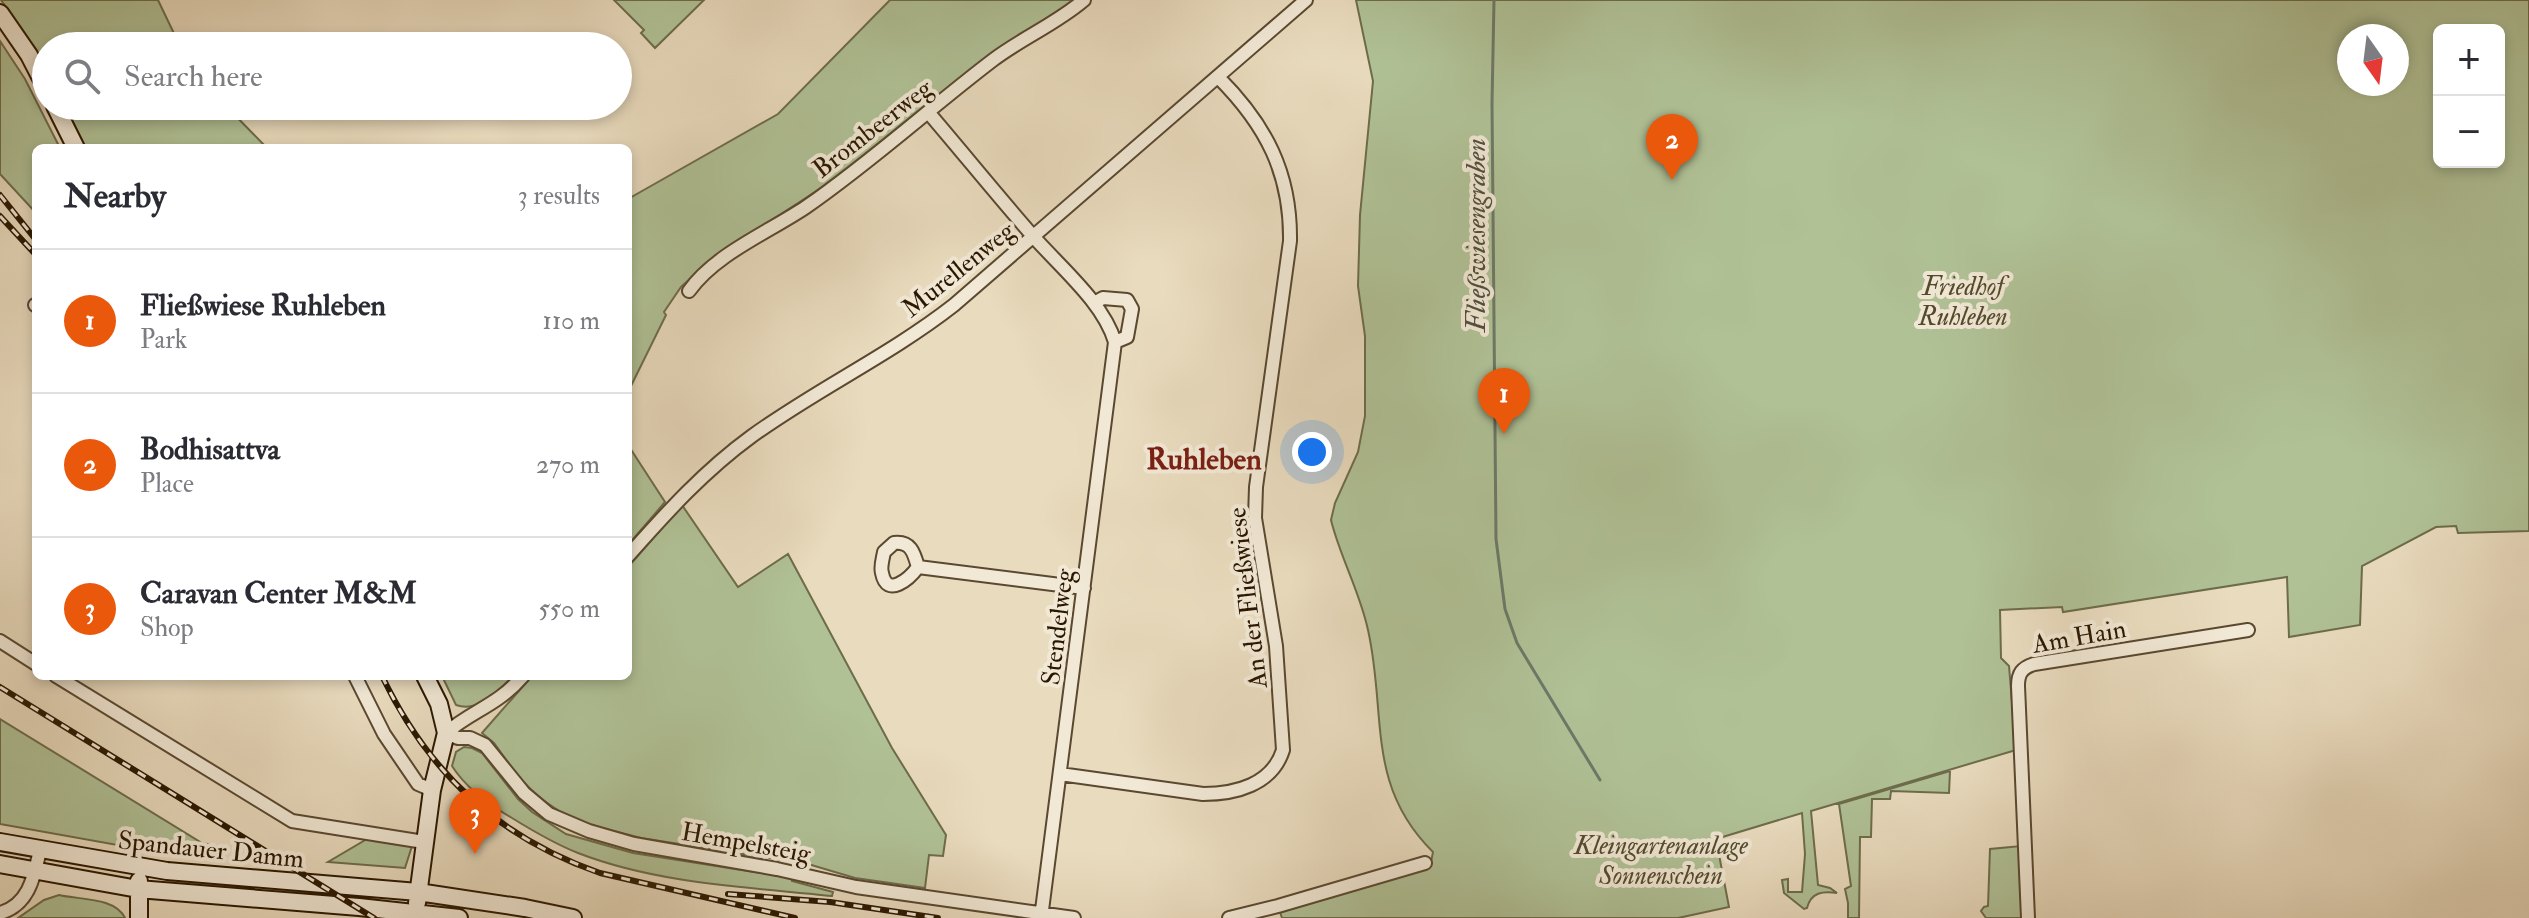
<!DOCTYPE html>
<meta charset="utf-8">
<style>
:root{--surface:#fff;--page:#f2f2f3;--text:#2b2b33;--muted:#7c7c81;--line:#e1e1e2;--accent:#ea580c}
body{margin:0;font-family:"IM FELL Double Pica",serif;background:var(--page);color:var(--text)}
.controls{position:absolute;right:24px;top:24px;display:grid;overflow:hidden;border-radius:12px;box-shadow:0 4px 12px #0003}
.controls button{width:72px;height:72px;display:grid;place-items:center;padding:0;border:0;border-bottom:2px solid var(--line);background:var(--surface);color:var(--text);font:40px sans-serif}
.compass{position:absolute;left:2337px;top:24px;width:72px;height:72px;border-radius:50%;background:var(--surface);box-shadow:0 4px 12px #0003;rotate:166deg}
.you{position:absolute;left:1312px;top:452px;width:28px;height:28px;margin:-20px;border:6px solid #fff;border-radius:50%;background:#1a73e8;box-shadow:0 0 0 12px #1a73e833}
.badge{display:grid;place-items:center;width:52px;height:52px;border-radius:50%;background:var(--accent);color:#fff;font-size:26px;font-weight:700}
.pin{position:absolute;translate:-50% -66px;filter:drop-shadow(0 2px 4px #0008)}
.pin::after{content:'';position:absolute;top:42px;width:28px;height:24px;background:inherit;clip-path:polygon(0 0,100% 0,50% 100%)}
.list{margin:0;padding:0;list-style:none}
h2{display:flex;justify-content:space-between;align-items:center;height:104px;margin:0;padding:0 32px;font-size:34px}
h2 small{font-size:26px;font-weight:400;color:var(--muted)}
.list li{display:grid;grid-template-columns:52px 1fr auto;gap:24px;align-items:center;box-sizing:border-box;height:144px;padding:0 32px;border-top:2px solid var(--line)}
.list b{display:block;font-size:30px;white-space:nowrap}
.list p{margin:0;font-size:26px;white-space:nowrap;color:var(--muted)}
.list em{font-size:26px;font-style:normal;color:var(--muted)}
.icon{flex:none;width:44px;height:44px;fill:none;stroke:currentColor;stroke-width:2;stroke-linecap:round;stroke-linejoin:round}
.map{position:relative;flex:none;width:2529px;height:918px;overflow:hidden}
.search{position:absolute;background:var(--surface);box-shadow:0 4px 12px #0003;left:32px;top:32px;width:600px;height:88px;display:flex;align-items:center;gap:20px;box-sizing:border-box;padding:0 28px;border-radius:44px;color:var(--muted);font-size:30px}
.panel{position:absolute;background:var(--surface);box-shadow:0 4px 12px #0003;left:32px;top:144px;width:600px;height:536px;border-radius:12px}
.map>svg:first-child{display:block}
.green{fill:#b0c196;stroke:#6d6c4b;stroke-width:2;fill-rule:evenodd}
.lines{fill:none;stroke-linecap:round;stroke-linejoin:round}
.stream{stroke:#6c7968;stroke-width:3}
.street-casing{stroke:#5a4830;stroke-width:16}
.secondary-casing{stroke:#2a1700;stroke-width:20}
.street{stroke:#f1e8d5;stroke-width:12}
.secondary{stroke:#f1e8d5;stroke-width:16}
.rail-casing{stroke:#2a1700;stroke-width:6}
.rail{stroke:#f1e8d5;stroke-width:3;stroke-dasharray:9;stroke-linecap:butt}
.labels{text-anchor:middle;stroke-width:8;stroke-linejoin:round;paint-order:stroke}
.street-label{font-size:26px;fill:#2a1700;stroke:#f1e8d5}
.park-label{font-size:26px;font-style:italic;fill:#524a2d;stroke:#f1e8d5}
.water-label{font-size:28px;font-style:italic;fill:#50503d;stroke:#f1e8d5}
.quarter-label{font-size:30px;font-weight:bold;fill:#7a1f14;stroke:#f1e8d5}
</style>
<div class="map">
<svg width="2529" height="918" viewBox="0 0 2529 918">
<rect width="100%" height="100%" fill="#e9dbbe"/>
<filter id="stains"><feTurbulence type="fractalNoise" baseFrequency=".0025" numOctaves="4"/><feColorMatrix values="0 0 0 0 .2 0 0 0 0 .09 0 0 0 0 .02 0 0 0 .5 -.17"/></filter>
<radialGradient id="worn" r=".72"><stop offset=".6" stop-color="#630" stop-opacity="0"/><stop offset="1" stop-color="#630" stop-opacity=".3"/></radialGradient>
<!-- green -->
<path class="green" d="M1,0h157l22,46h-134v25l-17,-31z
M614,0h90l-49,48 -14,-15 3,-3z
M890,0h184l-69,46 -59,44 -111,89 -100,65 -42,32 -12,11 -17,25 2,3 -38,77v-193l150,-85z
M1356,0h1173v531l-71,2 -2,-7 -20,1 -74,39 -2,59 -71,12 -2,-60 -224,35 -1,-5 -62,3 1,48 8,8 7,84 -205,61 7,74 12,3 7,5c-14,-2 -26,-1 -30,15l-3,1 -20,-16 -2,-13 6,-1v13h14l3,-38 -3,-41 -86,26 13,68 -51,11h-396l-4,-12 153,-44 2,-10c-68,-67 -46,-138 -65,-222 -8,-38 -28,-73 -37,-110l4,-17 23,-51 7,-36v-80l-7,-50 2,-71 13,-134zM2439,30h60v132h-60zM2349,36h48v48h-48z
M0,41l25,38 35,69h-24v65l-36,-39z
M64,106h162l41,42h-182z
M628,445l37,57 -37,43z
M682,505l56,82 50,-33 104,194 54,87 -3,21 -14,-1 -4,33 -70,-10 -47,-14 -167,-26 -47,-12 -24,-8 -32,-21 -21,-22 -23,-32 -12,-10 50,-57h96v-109z
M442,676h71c-15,15 -34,37 -57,29z
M0,719l202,124 22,4 -5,10 -74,-8 -6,-6 -5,5 -134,-24z
M464,747l8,1 10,5 36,46 14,13 34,22 67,19 159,25v3l41,11 -1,4c-84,-9 -174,-12 -254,-43 -23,-9 -45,-22 -66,-35 -21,-12 -46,-30 -60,-52l4,-14z
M1950,771l-1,22 -58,-2 -1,8h-18l-1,38h-11l-1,81h-11v-15l-3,-14 6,-3 -12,-82z
M367,839l41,5 4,2 -7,22 -77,-6z
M2021,846l2,72h-37l-5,-7 3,-4 4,-1 2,-57z
M59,895c21,5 56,2 66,23h-107l26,-18z"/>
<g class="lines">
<!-- stream -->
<path class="stream" d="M1494,0l-2,104 4,435 9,70 12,34 83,137"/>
<defs>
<path id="street" d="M928,112c35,41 69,83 104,123 28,32 71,67 83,107l-74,576
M689,291c26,-37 80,-59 117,-84 65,-45 124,-99 187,-147 29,-22 63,-36 91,-60
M1094,303l9,-5 24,2 5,9 -5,28 -12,5
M35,305h1
M894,543c17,-2 20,10 24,24 -8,11 -31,32 -36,6 -2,-6 1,-15 2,-21z
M628,556c39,-44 76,-85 124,-120 65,-47 138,-81 202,-131l352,-305
M918,567l166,21
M0,641l36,23
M56,676l236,145 132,21
M355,676l29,58 34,50 14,6
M523,676c-26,30 -50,34 -77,57l12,5h12l15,7 39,48 25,21 40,17 45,13 143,25 79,18 218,31
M1060,774l143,20c32,0 69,-9 80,-44l-7,-104 -21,-128 1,-31 34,-246c1,-68 -24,-116 -72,-164
M0,913c29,-8 34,-36 40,-63
M1229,918l49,-12 147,-43
M2028,918l-10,-232c0,-13 4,-18 16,-22l214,-34"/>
<path id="secondary" d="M0,13l29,42 17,33
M55,106l21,42
M0,842l167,29 251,21 107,16 48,10
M0,864l138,25 221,18 100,11
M139,881v37
M417,903l15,-113 14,-57 -7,-29 -14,-28"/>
</defs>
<!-- street casing -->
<use href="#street" class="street-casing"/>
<!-- secondary casing -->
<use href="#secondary" class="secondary-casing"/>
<!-- street -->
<use href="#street" class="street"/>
<!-- secondary -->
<use href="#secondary" class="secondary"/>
<defs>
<path id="rail" d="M0,195l36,45
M0,216l36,39
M382,676c47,98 116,161 218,197l195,45
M0,687l374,231
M728,894l102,8 108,16"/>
</defs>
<!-- rail casing -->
<use href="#rail" class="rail-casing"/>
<!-- rail -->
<use href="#rail" class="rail"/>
</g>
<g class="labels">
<!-- street labels -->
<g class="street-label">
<text transform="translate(872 128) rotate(-38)" y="9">Brombeerweg</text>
<text transform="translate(958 269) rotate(-39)" y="9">Murellenweg</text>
<text transform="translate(1247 598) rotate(-97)" y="9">An der Fließwiese</text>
<text transform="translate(1057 627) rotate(-83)" y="9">Stendelweg</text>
<text transform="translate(2079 636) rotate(-10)" y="9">Am Hain</text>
<text transform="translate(746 842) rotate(10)" y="9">Hempelsteig</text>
<text transform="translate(211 849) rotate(6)" y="9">Spandauer Damm</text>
</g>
<!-- park labels -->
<g class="park-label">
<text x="1963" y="295">Friedhof<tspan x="1963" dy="30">Ruhleben</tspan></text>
<text x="1661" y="854">Kleingartenanlage<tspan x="1661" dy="30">Sonnenschein</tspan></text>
</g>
<!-- water labels -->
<g class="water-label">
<text transform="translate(1475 235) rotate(-90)" y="10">Fließwiesengraben</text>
</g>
<!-- quarter labels -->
<g class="quarter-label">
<text x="1204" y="469">Ruhleben</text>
</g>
</g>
<rect width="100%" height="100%" filter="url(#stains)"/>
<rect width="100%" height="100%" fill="url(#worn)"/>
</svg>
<div class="controls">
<button>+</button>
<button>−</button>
</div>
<svg class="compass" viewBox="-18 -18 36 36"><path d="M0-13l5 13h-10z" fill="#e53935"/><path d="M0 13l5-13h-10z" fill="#7c7c81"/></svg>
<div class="you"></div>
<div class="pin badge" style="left:1504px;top:434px">1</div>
<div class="pin badge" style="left:1672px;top:180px">2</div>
<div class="pin badge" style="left:475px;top:854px">3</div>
<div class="search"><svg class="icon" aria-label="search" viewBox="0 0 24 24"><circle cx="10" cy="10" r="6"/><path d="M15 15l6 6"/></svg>Search here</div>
<section class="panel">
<h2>Nearby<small>3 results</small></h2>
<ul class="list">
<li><span class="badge">1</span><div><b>Fließwiese Ruhleben</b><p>Park</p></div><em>110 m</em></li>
<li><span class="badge">2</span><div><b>Bodhisattva</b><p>Place</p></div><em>270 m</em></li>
<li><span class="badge">3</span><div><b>Caravan Center M&amp;M</b><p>Shop</p></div><em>550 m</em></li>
</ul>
</section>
</div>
